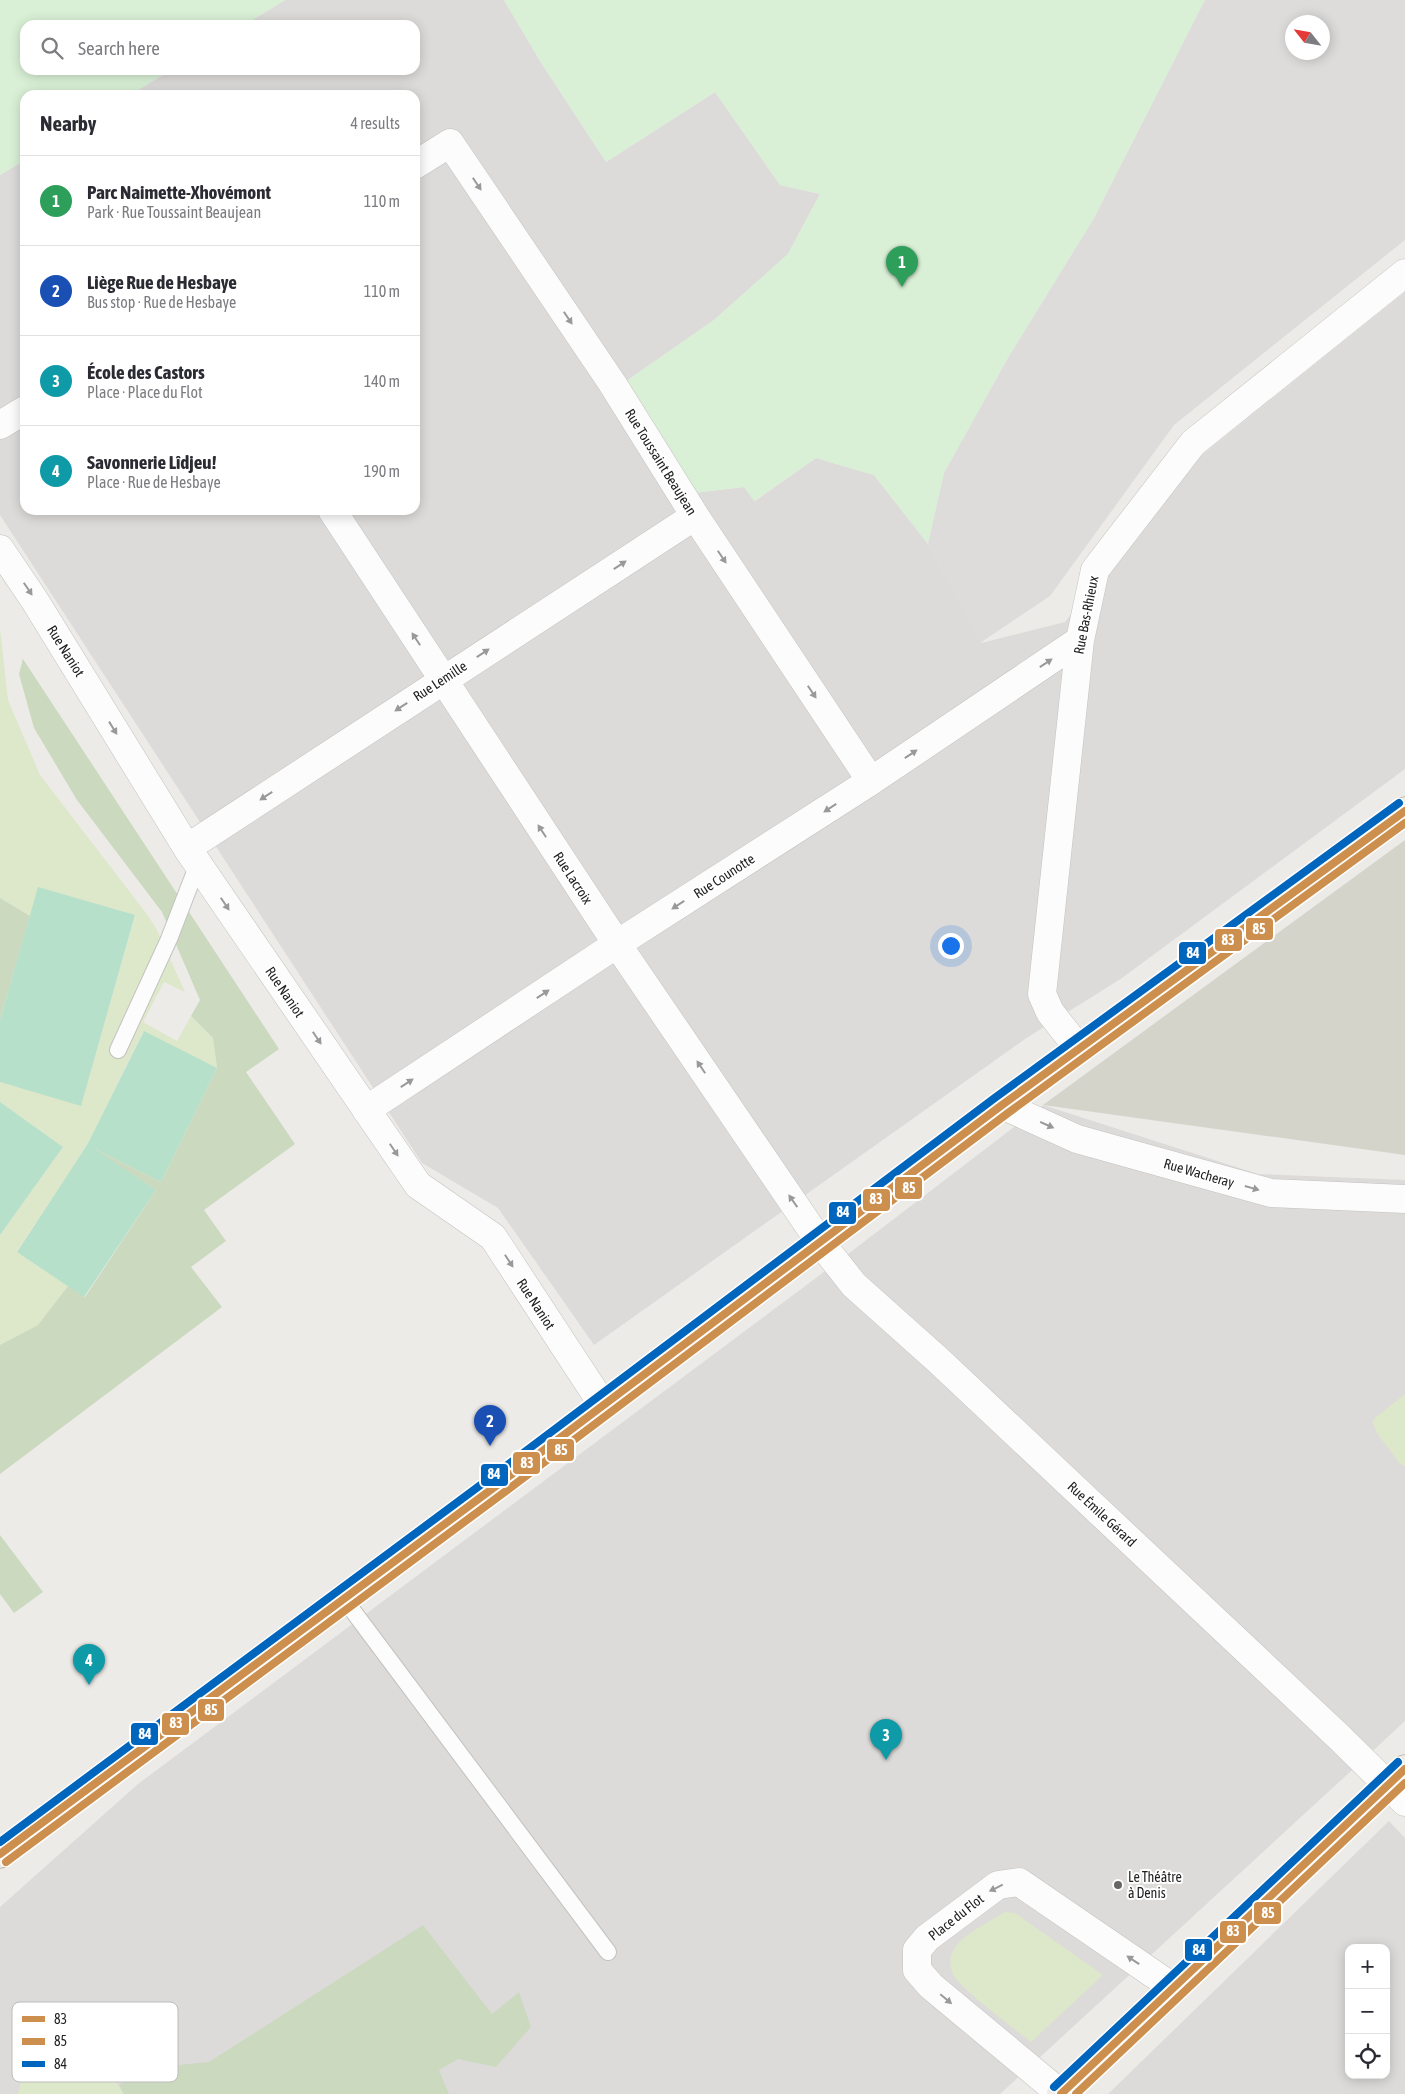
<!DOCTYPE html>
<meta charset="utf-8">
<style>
:root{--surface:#fff;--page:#f7f7f7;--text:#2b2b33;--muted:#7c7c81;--line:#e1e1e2;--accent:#1a73e8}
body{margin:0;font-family:"Asap Condensed",sans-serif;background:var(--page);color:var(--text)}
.controls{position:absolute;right:15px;bottom:15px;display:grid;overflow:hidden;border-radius:10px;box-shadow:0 2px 12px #0003}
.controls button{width:45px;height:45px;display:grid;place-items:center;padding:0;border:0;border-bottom:1px solid var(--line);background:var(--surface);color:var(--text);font:25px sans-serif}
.compass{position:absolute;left:1285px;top:15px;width:45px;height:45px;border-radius:50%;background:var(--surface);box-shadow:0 2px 12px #0003;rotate:301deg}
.you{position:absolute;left:950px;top:945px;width:18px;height:18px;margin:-12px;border:4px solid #fff;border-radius:50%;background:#1a73e8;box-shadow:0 0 0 8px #1a73e833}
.badge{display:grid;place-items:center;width:32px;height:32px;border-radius:50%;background:var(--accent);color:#fff;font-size:16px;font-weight:700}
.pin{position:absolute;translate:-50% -41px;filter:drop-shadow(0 1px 2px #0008)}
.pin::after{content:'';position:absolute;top:26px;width:18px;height:15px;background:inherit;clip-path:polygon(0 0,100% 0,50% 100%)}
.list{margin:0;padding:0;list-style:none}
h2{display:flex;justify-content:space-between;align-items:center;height:65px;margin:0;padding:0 20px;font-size:21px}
h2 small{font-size:16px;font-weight:400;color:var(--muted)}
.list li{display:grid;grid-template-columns:32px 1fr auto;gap:15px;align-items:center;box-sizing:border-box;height:90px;padding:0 20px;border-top:1px solid var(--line)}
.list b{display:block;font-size:19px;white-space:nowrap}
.list p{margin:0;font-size:16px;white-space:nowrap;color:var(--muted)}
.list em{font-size:16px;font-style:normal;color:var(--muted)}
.icon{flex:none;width:28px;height:28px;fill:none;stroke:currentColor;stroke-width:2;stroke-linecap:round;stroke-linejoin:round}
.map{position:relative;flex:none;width:1405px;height:2094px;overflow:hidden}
.search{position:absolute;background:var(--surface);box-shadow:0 2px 12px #0003;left:20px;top:20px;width:400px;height:55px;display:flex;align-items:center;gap:12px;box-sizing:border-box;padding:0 18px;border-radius:15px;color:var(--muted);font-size:19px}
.panel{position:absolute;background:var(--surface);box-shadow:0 2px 12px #0003;left:20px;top:90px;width:400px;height:425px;border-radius:15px}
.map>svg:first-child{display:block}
.residential{fill:#dcdbd9;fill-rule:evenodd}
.construction{fill:#d5d4ca}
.grass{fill:#dde7c9}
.forest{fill:#cbd9bf}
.park{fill:#d9f0d6}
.pitch{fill:#b7e0ca}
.parking{fill:#dddcdb;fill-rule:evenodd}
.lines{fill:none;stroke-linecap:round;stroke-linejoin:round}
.service-casing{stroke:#c3c2c0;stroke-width:18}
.minor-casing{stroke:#c3c2c0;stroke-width:29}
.primary-casing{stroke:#a19586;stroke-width:29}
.service{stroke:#fcfcfc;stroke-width:16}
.minor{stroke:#fcfcfc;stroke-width:28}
.primary{stroke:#f0eae5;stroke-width:28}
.bus-1-casing{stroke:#fff;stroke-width:11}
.bus-2-casing{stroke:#fff;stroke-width:11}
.bus-3-casing{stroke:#fff;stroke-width:11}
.bus-1{stroke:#cc8f4d;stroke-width:8}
.bus-2{stroke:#cc8f4d;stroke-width:8}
.bus-3{stroke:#0065bd;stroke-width:8}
.oneway{fill:#999}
.poi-dot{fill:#676665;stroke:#fff;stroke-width:2}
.labels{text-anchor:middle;stroke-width:4;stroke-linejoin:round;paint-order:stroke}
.street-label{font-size:14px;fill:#1f1f1f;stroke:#fff}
.poi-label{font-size:14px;fill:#1f1f1f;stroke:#fff;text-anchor:start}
.key{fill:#fff;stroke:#bcbcbc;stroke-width:1}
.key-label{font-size:14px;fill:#1f1f1f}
.line-badge{stroke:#fff;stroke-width:2}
.badge-label{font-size:14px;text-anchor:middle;font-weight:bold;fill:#fff}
</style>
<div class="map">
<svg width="1405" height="2094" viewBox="0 0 1405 2094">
<rect width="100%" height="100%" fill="#edebe8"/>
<!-- residential -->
<path class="residential" d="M285,0h219l36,61 66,101 109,-70 65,93 40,9 -32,60 -74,66 -89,62 69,111 50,-6 11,14 61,-43 58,17 54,69 53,99 84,-21 117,-151 223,-179v477l-283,209 -97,61 -431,306 -96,-137 -76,-45 -422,-648v-340l25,-15v350h390v-415h-285l41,-25h244v-45h-171z
M1043,1105l215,69 147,6v541l-28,26 -377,347h-1000v-187l138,-123 714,-533z
M1389,1821l16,17v256h-297zM1349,1948h37v127h-37z"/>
<!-- construction -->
<path class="construction" d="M1405,840v315l-362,-50z"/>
<!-- grass -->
<path class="grass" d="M0,628l8,72 32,75 106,138 10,15 29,64 -21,-10 -21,40 34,19 14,-25 22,22 4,30 -74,-36 -56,113 -70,106 51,35 -30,39 -38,20v-110l63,-88 -63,-45v-20l81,23 54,-189 -96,-28 -9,28 -30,-18z
M1405,1394v72l-6,-3 -22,-30 -5,-11 3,-4z
M1005,1912l10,1 88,62 -72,67c-16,-13 -71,-53 -78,-68 -3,-7 -4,-16 0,-23 8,-16 36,-29 52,-39z
M41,2008h17l14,12 52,74h-106l11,-47 5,-31z"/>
<!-- forest -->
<path class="forest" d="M23,659l256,390 -33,23 49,72 -91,66 22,31 -35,26 31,40 -222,167v-129l38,-20 30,-39 17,11 71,-107 -69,-45 74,37 56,-114 -4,-30 -22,-22 9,-16 -38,-88 -85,-112 -43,-72 -15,-54z
M0,898l30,18 -30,104z
M0,1535l43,57 -29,21 -14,-19z
M423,1925l69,89 27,-22 12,35 -35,40 -38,-8 -19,11 10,24h-325l-5,-9 29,-17 61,-6z"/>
<!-- park -->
<path class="park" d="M0,0h285l-41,25h-219v45h146l-41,25h-105v65l-25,15z
M504,0h701l-112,220 -85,138 -64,115 -16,71 -54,-69 -58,-17 -62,43 -10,-14 -50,6 -69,-111 89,-62 74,-66 32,-60 -40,-9 -65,-93 -109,70 -66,-101z"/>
<!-- pitch -->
<path class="pitch" d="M38,887l97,28 -54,191 -81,-24v-62z
M144,1031l73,37 -56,114 -68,-34 63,42 -72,107 -67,-45 70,-107z
M0,1102l63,45 -63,88z"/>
<!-- parking -->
<path class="parking" d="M1205,0h200v240l-231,185 -124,171 -70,47 -52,-99 16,-71 64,-115 85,-138zM1292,22h30v30h-30z"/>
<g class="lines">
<defs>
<path id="service" d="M118,1050l51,-111 29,-75
M344,1599l264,353"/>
<path id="minor" d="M415,165l35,-22 162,240 83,133 176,265
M0,425l25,-15
M332,510l285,434 203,298 34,43 84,75 401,377 66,65
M0,549l35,52 152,247 231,337 75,52 110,168
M187,848l508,-332
M1079,1049l-29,-37 -8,-18 38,-354 15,-70 98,-127 212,-170
M1002,1105l75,34 194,54 134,6
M366,1110l251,-166 254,-163 209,-141
M1061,2094l-130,-108 -14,-16v-20l10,-12 71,-53 21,-3 155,106"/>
<path id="primary" d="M0,1854l500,-371 502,-378 403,-294
M1061,2094l344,-325"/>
</defs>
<!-- service casing -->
<use href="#service" class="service-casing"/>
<!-- minor casing -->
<use href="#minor" class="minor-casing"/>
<!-- primary casing -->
<use href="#primary" class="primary-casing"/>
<!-- service -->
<use href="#service" class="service"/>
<!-- minor -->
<use href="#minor" class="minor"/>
<!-- primary -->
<use href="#primary" class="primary"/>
<defs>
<path id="bus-1" d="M0,1854l500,-371 502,-378 403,-294
M1061,2094l344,-325"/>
<path id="bus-2" d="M6,1862l500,-371 502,-378 397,-290
M1076,2094l329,-311"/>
<path id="bus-3" d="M0,1842l494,-367 502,-378 403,-294
M1054,2087l344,-325"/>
</defs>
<!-- bus-1 casing -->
<use href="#bus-1" class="bus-1-casing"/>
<!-- bus-2 casing -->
<use href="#bus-2" class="bus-2-casing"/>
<!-- bus-3 casing -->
<use href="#bus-3" class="bus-3-casing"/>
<!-- bus-1 -->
<use href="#bus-1" class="bus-1"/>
<!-- bus-2 -->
<use href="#bus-2" class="bus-2"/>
<!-- bus-3 -->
<use href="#bus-3" class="bus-3"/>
</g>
<!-- one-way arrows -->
<defs><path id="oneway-solid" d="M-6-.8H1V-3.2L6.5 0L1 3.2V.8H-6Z" transform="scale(1.25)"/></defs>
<g class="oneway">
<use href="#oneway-solid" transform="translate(477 184) rotate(56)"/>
<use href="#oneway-solid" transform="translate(568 318) rotate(56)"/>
<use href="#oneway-solid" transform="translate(722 557) rotate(56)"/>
<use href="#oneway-solid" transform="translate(620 565) rotate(-33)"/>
<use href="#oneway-solid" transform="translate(28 589) rotate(56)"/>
<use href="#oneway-solid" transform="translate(416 639) rotate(-123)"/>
<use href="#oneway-solid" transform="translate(483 653) rotate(-33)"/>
<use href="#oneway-solid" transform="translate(1046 663) rotate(-34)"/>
<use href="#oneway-solid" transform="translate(812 692) rotate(56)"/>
<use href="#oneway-solid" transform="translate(401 707) rotate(147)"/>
<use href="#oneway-solid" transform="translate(113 728) rotate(58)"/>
<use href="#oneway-solid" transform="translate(911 754) rotate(-34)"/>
<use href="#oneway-solid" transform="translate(266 796) rotate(147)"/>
<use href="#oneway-solid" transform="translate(830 808) rotate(147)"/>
<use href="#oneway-solid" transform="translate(542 831) rotate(-123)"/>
<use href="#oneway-solid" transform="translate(225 904) rotate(56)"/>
<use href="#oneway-solid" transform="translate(678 905) rotate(147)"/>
<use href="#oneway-solid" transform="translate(543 994) rotate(-33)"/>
<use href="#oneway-solid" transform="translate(317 1038) rotate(56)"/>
<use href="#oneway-solid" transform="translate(701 1067) rotate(-124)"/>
<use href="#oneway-solid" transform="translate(407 1083) rotate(-33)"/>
<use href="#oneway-solid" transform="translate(1047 1125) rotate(24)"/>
<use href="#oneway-solid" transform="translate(394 1150) rotate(56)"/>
<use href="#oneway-solid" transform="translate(1252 1188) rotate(16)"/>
<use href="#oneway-solid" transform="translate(793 1201) rotate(-125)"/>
<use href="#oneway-solid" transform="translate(509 1261) rotate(57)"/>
<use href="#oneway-solid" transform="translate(996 1888) rotate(154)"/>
<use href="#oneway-solid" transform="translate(1133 1960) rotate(-146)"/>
<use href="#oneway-solid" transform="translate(946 1999) rotate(40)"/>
</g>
<!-- markers -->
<circle class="poi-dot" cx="1118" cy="1885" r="5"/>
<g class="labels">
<!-- street labels -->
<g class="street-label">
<text transform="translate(661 462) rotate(58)" y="5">Rue Toussaint Beaujean</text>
<text transform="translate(1086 615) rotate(-79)" y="5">Rue Bas-Rhieux</text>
<text transform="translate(66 651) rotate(58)" y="5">Rue Naniot</text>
<text transform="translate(440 681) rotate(-33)" y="5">Rue Lemille</text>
<text transform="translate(724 876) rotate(-33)" y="5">Rue Counotte</text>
<text transform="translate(573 878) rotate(57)" y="5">Rue Lacroix</text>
<text transform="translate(285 992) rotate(56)" y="5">Rue Naniot</text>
<text transform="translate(1199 1173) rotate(16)" y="5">Rue Wacheray</text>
<text transform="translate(536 1304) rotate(57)" y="5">Rue Naniot</text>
<text transform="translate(1102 1514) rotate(43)" y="5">Rue Émile Gérard</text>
<text transform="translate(956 1917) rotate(-38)" y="5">Place du Flot</text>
</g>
<!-- poi labels -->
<g class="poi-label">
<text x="1128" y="1882">Le Théâtre<tspan x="1128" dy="16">à Denis</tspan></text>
</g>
</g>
<!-- legend -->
<rect x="12" y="2002" width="166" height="80" rx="8" class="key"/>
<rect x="22" y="2016" width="23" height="6" fill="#cc8f4d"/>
<rect x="22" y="2038" width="23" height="7" fill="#cc8f4d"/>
<rect x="22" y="2061" width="23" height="6" fill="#0065bd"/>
<g class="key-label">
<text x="54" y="2024">83</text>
<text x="54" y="2046">85</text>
<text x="54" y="2069">84</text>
</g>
<g class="line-badge">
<rect x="1245" y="917" width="29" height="24" rx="5" fill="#cc8f4d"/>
<rect x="1214" y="928" width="29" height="24" rx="5" fill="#cc8f4d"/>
<rect x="1178" y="941" width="29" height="24" rx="5" fill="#0065bd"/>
<rect x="894" y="1176" width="29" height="24" rx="5" fill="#cc8f4d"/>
<rect x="862" y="1188" width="29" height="24" rx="5" fill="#cc8f4d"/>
<rect x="828" y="1201" width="29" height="24" rx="5" fill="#0065bd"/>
<rect x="546" y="1438" width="29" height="24" rx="5" fill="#cc8f4d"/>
<rect x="512" y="1451" width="29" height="24" rx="5" fill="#cc8f4d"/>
<rect x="480" y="1463" width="29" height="24" rx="5" fill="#0065bd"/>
<rect x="197" y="1698" width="28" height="24" rx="5" fill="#cc8f4d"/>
<rect x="161" y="1712" width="29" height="24" rx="5" fill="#cc8f4d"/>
<rect x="130" y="1722" width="29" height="24" rx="5" fill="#0065bd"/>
<rect x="1253" y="1901" width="29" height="24" rx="5" fill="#cc8f4d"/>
<rect x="1219" y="1920" width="28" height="24" rx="5" fill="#cc8f4d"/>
<rect x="1184" y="1938" width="29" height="24" rx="5" fill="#0065bd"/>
</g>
<g class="badge-label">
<text x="1259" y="934">85</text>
<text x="1228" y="945">83</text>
<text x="1193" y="958">84</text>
<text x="909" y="1193">85</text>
<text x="876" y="1204">83</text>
<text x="843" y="1217">84</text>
<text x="561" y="1455">85</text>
<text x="527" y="1468">83</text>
<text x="494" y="1479">84</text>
<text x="211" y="1715">85</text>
<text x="176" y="1728">83</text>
<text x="145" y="1739">84</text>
<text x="1268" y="1918">85</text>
<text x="1233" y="1936">83</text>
<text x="1199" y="1955">84</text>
</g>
</svg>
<div class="controls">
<button>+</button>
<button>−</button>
<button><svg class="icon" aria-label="locate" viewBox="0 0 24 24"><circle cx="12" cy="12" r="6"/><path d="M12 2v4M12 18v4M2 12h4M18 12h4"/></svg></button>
</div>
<svg class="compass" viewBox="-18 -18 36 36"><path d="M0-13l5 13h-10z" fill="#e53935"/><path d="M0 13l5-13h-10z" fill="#7c7c81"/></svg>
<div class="you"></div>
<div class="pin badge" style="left:902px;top:287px;background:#2e9e5b">1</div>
<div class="pin badge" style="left:490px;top:1446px;background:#1a4fb4">2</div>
<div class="pin badge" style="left:886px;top:1760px;background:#0f9aa8">3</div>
<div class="pin badge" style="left:89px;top:1685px;background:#0f9aa8">4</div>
<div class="search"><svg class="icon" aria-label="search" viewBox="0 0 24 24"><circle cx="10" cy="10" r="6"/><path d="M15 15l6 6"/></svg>Search here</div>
<section class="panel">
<h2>Nearby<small>4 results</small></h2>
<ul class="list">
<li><span class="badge" style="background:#2e9e5b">1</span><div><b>Parc Naimette-Xhovémont</b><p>Park · Rue Toussaint Beaujean</p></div><em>110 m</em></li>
<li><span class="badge" style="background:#1a4fb4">2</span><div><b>Liège Rue de Hesbaye</b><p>Bus stop · Rue de Hesbaye</p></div><em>110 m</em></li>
<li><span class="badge" style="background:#0f9aa8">3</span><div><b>École des Castors</b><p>Place · Place du Flot</p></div><em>140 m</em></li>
<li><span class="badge" style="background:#0f9aa8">4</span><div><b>Savonnerie Lîdjeu!</b><p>Place · Rue de Hesbaye</p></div><em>190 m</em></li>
</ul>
</section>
</div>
